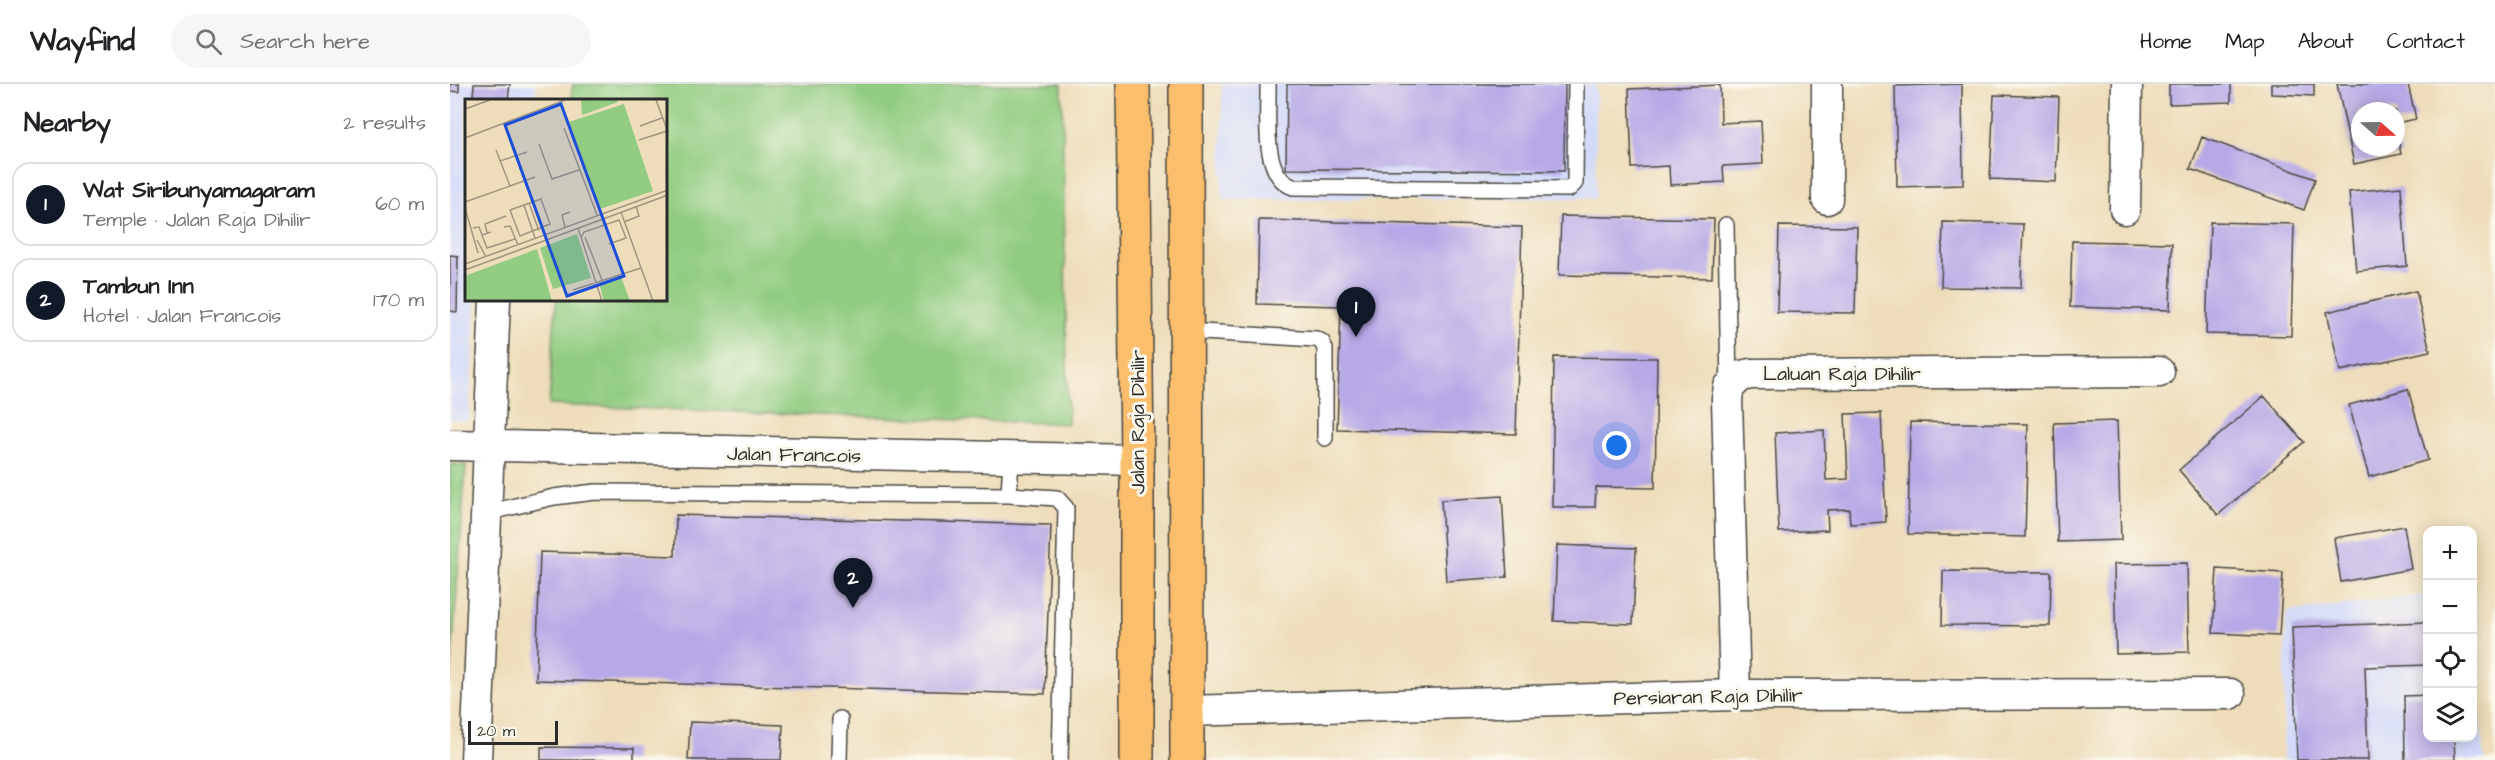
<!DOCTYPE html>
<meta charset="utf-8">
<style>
:root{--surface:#fff;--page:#f6f6f6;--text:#202124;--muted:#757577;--line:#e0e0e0;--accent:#111827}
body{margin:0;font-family:"Architects Daughter",sans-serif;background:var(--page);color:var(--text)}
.controls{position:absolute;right:18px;bottom:18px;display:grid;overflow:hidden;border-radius:12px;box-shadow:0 3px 15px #0003}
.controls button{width:54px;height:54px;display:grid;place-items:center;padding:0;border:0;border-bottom:2px solid var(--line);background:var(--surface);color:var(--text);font:30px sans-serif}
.compass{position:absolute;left:1901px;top:18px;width:54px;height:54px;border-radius:50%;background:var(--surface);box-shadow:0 3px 15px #0003;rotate:110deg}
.scale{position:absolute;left:18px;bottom:15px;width:90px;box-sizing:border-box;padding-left:6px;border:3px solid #2b2b2b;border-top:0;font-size:16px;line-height:21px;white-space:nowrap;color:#2b2b2b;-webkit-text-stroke:4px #fbf7ec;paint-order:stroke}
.you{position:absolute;left:1167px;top:362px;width:21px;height:21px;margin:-15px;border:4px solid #fff;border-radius:50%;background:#1a73e8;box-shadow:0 0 0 9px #1a73e833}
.badge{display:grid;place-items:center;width:39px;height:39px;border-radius:50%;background:var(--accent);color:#fff;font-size:20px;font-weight:700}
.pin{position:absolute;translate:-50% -50px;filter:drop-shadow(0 2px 3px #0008)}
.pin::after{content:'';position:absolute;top:32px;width:21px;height:18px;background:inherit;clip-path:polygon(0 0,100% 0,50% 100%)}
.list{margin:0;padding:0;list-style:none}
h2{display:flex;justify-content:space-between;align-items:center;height:78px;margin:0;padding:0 24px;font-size:26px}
h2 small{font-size:20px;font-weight:400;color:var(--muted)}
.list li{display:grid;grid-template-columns:39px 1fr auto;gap:18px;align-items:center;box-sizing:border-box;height:84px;margin:0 12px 12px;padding:0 12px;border:2px solid var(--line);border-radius:18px}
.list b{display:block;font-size:22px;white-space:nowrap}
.list p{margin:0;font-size:20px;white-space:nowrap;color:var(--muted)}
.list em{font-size:20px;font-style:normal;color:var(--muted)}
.icon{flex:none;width:33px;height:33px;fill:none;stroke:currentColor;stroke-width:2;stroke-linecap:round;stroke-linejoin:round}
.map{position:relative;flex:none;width:2045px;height:676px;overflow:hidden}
header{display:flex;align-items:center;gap:36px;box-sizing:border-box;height:84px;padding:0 30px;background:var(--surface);border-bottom:2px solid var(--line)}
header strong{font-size:28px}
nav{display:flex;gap:33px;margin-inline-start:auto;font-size:21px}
.search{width:420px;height:54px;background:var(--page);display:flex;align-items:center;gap:15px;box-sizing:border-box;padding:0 21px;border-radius:33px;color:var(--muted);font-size:22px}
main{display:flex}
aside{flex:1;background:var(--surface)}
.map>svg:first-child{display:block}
.built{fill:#d2d9f9}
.green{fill:#91cc81;stroke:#5e7c56;stroke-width:1.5}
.building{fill:#b7a9e7}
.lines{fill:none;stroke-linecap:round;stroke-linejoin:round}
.service-casing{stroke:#484640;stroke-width:18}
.minor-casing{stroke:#484640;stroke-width:33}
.primary-casing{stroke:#484640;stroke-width:36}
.service{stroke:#fff;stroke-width:15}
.minor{stroke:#fff;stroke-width:30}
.primary{stroke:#fabe6d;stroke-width:33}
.labels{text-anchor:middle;stroke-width:6;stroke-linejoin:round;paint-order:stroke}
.street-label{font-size:20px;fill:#2b2b2b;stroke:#fbf7ec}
.inset-road{fill:none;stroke:#9f9681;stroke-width:1.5}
.view{fill:#1d4ed8;fill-opacity:0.15;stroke:#1d4ed8;stroke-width:3}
.inset-edge{fill:none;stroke:#2b2b2b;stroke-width:3}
</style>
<header>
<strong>Wayfind</strong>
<div class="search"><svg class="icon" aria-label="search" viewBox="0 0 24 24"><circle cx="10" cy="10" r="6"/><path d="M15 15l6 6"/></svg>Search here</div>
<nav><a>Home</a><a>Map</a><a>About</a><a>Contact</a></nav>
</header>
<main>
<aside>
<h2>Nearby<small>2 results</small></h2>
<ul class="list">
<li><span class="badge">1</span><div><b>Wat Siribunyamagaram</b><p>Temple · Jalan Raja Dihilir</p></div><em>60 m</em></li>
<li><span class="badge">2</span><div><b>Tambun Inn</b><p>Hotel · Jalan Francois</p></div><em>170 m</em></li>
</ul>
</aside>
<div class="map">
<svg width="2045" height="676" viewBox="0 0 2045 676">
<rect width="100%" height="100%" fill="#fbf7ec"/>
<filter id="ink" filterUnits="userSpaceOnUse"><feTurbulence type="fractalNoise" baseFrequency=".0167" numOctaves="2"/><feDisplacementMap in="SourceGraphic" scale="12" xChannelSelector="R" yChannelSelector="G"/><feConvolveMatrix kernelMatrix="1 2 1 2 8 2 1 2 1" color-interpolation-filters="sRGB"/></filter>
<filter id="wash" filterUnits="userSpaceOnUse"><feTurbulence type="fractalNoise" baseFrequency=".008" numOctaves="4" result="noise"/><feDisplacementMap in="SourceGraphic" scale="24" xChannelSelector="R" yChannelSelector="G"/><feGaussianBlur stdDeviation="1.35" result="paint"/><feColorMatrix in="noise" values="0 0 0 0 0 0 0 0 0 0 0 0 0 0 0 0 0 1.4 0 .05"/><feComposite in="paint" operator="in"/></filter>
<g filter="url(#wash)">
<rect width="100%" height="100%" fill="#edddba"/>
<!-- built -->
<path class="built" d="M0,0h86l-1,16h-69v200h10l-7,121 -19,-1z
M772,0h374v114l-374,2z
M1977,511l1,143h44l1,-69 12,91h-202l3,-148z"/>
<!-- green -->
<path class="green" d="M123,0h489l6,340 -519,-19 7,-105h110v-200h-95z
M0,380l16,1 -16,217z"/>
<g id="blocks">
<!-- building -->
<path class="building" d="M0,0h9v8l-9,-1z
M24,0h36l-2,15 -35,-2z
M837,0h278l-1,87 -278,-2z
M1512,0l1,101 -66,2 -2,-101z
M1719,0h62v18l-62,2z
M1821,0h43v12l-43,-2z
M1887,0h71l8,35 -20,4v-12h-36v36h36l1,-13 4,20 -47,10z
M1270,1l1,38 40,-2 2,43 -40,2 1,16 -54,3 -1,-19 -37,2 -3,-79z
M1544,11l65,2 -3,85 -66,-3z
M1752,53l113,42 -11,31 -114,-41z
M1951,103l6,79 -51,5 -7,-79z
M1111,132l153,3 -2,59 -153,-3z
M809,136l263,7 -6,207 -179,-5 4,-123 -84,-2z
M1493,138l80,2 -2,64 -80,-1z
M1760,138l84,2 -3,112 -85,-2z
M1329,142l78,1 -2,86 -78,-1z
M1622,157l100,2 -2,67 -100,-3z
M0,171l8,1 -1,56 -7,-1z
M1966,207l14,60 -90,20 -13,-59z
M1104,273l103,1 -2,130 -59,-1 -1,20h-43z
M1958,305l20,71 -59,17 -20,-72z
M1814,312l40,46 -86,73 -39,-45z
M1431,329l5,109 -36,2 -1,-15 -22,1 1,20 -49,2 -4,-99 49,-3 2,50 22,-1 -3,-65z
M1667,337l4,119 -63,2 -4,-119z
M1460,338l118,2 -3,113 -117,-3z
M1052,412l5,81 -61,4 -5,-81z
M226,431l375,10 -6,169 -509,-14 4,-128 135,4z
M1954,442l7,43 -70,13 -7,-44z
M1107,461l79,3 -3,76 -79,-3z
M1737,479l2,89 -73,2 -2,-90z
M1767,485l66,4 -4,63 -66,-3z
M1493,487l108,1 -1,54 -108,-1z
M1978,538v43l-63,2 3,93h-71l-5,-133z
M1978,611v43h26l1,22h-50l-1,-64z
M240,638l93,3 -2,35h-93z
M91,663l93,1v12h-93z"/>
</g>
</g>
<g filter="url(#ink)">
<use href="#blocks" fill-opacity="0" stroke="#484640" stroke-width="1.5"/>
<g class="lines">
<defs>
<path id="service" d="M818,0c1,30 -8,91 25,103l276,2 6,-6 1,-99
M1276,141l3,162
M736,247l130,8 6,3 3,7v89
M561,374l-2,37 48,3 9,10 -6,252
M36,429l68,-16 41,-5 414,3
M389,676l1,-41"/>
<path id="minor" d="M1377,0v115
M1675,125l2,-125
M0,361l687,15
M1285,611l-8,-296 2,-12 12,-11 10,-2 408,-2
M737,627l548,-16 495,-1
M26,676l19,-460"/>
<path id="primary" d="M683,0l4,376v300
M736,0l1,676"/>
</defs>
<!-- service casing -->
<use href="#service" class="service-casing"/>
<!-- minor casing -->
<use href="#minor" class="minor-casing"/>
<!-- primary casing -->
<use href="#primary" class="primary-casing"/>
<!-- service -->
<use href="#service" class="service"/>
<!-- minor -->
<use href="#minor" class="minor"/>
<!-- primary -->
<use href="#primary" class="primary"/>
</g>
</g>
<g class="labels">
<!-- street labels -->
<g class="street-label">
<text x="1392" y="296">Laluan Raja Dihilir</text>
<text transform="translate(687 338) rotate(-90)" y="7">Jalan Raja Dihilir</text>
<text transform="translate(344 370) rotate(1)" y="7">Jalan Francois</text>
<text transform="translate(1258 612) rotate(-1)" y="7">Persiaran Raja Dihilir</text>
</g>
</g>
<!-- overview -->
<g transform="translate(15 15)">
<rect width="202" height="202" fill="#edddba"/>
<path d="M116,1h36l1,2 -36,13zM159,5l29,87 -53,18 -31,-87zM112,135l14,44 -38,11 -13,-41zM72,150l15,52h-87v-25zM156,178l9,24h-26l-5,-18z" fill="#91cc81"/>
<path class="inset-road" d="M191,1l12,32M0,10l25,-9M175,27l22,-8M99,29l33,87M0,39l100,-38M174,41l28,-9M74,45l13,35 27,-9M31,51l14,36M35,62l27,-9M76,100l9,25 -30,12 -10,-26zM0,103l70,-25M64,104l10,28M59,106l11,33M0,109l13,45M156,113l32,89M159,123l15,-6 -3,-10M39,128l6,-1 8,19M100,128l-3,-12 8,-3M8,129l6,-1 3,8 9,-3M113,129l24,73M22,134l-2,-9 21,-8M17,136l5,13 28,-9M120,138l17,43M116,139l3,-6 35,-12 7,18 -17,6M12,141l9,17M0,165l203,-74M0,171l203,-75M108,191l68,-22"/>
<path class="view" d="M96,5l63,172 -57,20 -62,-171z"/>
<rect width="202" height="202" class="inset-edge"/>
</g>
</svg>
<div class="controls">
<button>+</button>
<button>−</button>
<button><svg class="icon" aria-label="locate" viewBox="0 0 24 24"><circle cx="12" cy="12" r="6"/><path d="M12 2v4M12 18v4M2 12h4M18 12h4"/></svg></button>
<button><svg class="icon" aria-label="layers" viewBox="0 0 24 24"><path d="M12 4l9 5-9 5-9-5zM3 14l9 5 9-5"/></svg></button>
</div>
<svg class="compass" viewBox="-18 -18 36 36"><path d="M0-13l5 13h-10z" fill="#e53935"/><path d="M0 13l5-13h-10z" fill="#757577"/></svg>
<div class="scale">20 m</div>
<div class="you"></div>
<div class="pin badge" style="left:906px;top:253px">1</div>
<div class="pin badge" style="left:403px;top:524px">2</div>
</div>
</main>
